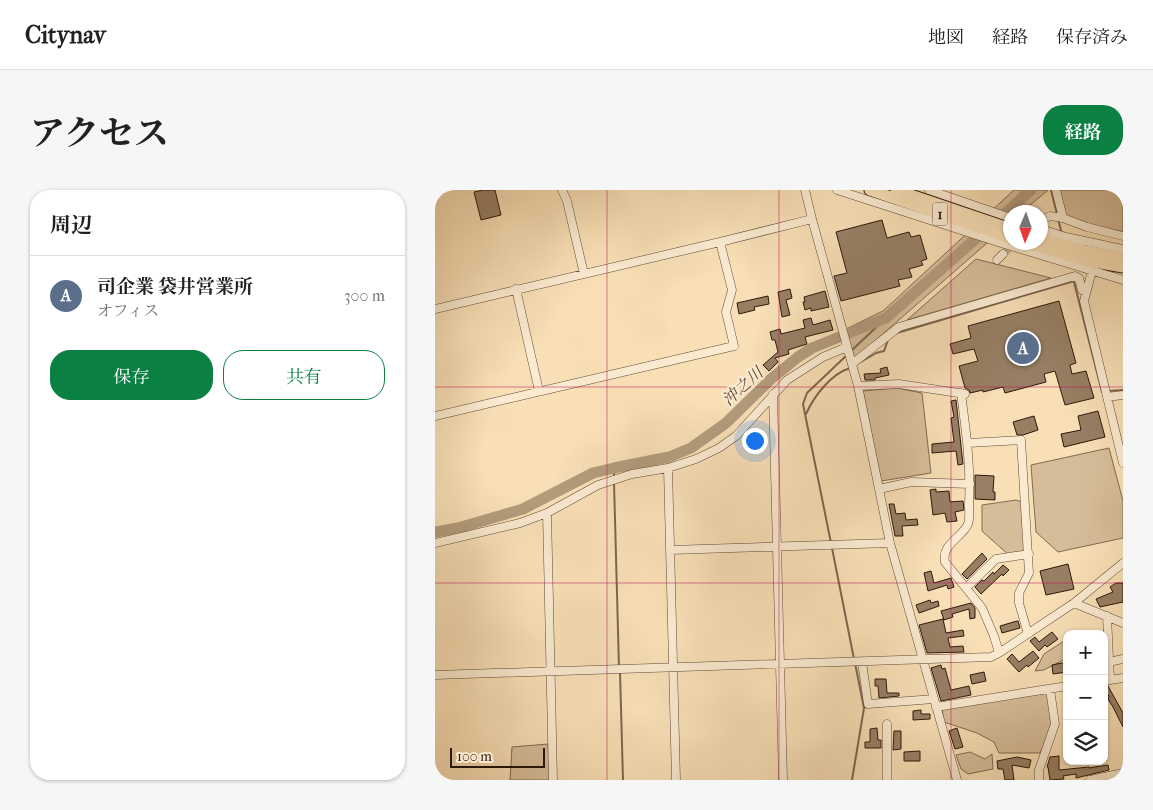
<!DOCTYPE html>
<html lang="ja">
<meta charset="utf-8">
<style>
:root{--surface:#fff;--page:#f6f6f6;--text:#202124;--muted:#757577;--line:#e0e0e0;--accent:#0b8043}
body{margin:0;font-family:"IM FELL French Canon","Noto Serif JP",serif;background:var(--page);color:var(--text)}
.controls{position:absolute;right:15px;bottom:15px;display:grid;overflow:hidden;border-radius:10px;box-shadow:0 1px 4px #0004}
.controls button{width:45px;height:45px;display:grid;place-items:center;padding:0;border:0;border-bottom:1px solid var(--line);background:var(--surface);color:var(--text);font:25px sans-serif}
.compass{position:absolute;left:568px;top:15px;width:45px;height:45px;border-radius:50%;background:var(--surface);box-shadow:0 1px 4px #0004;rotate:182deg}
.scale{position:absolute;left:15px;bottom:12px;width:95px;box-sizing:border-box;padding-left:5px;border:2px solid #2e170b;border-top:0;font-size:14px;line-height:18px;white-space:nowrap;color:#2e170b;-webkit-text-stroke:4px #faead0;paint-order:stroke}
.you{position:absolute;left:319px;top:250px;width:18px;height:18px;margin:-12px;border:4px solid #fff;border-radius:50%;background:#1a73e8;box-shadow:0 0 0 8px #1a73e833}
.badge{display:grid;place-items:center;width:32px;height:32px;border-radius:50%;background:var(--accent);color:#fff;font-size:16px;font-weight:700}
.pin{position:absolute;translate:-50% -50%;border:2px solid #fff;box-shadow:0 1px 5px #0006}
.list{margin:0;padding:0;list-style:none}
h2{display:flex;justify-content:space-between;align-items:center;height:65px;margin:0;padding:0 20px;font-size:21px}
h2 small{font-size:16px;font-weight:400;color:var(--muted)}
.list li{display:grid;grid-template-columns:32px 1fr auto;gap:15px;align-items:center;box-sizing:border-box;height:80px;padding:0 20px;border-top:1px solid var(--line)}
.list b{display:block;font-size:19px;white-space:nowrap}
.list p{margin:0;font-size:16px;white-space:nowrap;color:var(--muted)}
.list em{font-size:16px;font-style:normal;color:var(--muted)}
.actions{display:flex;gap:10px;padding:15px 20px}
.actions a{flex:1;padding:11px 0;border:1px solid var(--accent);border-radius:20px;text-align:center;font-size:18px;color:var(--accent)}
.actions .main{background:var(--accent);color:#fff}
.icon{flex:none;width:28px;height:28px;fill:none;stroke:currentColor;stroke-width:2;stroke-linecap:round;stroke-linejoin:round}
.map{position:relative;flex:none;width:688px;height:590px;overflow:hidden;border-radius:20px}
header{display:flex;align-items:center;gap:30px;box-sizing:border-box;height:70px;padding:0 25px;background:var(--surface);border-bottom:1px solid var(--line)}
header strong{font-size:24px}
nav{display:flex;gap:28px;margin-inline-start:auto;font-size:18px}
.intro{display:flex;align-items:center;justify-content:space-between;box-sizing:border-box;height:120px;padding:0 30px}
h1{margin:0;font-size:35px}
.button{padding:12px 22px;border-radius:20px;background:var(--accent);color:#fff;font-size:18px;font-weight:700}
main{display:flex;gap:30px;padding:0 30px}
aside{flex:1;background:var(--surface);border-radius:20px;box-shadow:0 1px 4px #0004}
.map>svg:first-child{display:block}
.green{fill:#d6bd99;stroke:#826a52}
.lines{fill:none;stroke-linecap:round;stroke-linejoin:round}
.stream{stroke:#7e664f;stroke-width:2}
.river{stroke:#b39b7c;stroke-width:11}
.building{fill:#977f64;stroke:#2e170b}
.minor-tunnel{stroke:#d0b794;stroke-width:8;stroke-dasharray:8 4;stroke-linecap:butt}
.minor-casing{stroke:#604936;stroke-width:9}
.highway-casing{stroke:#2e170b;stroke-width:13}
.minor{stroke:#faead0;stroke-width:8}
.highway{stroke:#f8dfb6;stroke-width:11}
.grid{fill:none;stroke:#c2185b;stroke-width:1;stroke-opacity:0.55}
.labels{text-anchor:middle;stroke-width:4.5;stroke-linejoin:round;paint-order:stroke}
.shield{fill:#faead0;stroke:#6b5646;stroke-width:1}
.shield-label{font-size:14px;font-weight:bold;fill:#2e170b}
.water-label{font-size:16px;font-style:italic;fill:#634c38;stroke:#faead0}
</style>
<header>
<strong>Citynav</strong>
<nav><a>地図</a><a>経路</a><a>保存済み</a></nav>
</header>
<div class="intro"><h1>アクセス</h1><a class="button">経路</a></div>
<main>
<aside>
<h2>周辺<small></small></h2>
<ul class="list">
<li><span class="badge" style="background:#5c6f8a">A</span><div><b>司企業 袋井営業所</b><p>オフィス</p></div><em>300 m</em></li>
</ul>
<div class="actions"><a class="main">保存</a><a>共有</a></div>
</aside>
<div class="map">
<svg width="688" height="590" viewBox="0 0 688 590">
<rect width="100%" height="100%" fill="#f8dfb6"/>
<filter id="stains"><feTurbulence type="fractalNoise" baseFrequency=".004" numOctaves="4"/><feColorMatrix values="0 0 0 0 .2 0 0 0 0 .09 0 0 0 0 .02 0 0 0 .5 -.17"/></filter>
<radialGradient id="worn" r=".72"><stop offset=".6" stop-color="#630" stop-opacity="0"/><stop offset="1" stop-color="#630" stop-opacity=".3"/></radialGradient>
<!-- green -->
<path class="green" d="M579,0h34l-26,22h-11l-1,11 -157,137 -7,-31 37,-18z
M621,0h67v45l-57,-16z
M541,69l75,19 -144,42z
M462,198l25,5 9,80 -50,8 -18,-90z
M674,258l14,53v37l-65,14 -22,-20 -5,-67z
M581,310l10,3 -1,48 -14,6 -29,-26v-26z
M632,449v19l-23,12 -9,1 9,-17z
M613,496l7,38 -15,29h-41l-5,-11 -17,-9 -33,-11 -2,-13z
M113,554l2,36h-40l2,-33z
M535,562l15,7 7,-5 1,15 -25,5 -7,-5 -5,-14z"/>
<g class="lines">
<!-- stream -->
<path class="stream" d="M616,0l6,24
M623,29l4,15
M639,92l28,110h2
M462,143l177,-52
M416,161l35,-33
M419,176l22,-13 8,-2 4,-11
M673,201l15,-1
M371,224c8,-18 25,-40 44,-46
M179,278v10
M179,292l5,186
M396,353l-28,-139 4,-11 41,-39
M397,358l22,111
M185,482l3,108
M417,590l12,-72 -9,-45"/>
<!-- river -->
<path class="river" d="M0,342l23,-4 65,-19 70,-36 21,-5 55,-11 22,-9 35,-25 45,-44 27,-22 14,-9 74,-30 145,-128"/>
</g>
<!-- building -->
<path class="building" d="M48,0h12l6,25 -20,5 -7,-28z
M447,30l5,18 22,-6 2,5 9,-2 7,24 -6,2 2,4 -14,4 3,8 -14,3 2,6 -59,15 -7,-25 13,-3 -11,-41z
M355,99l2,9 -6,2 4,15 -8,2 -4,-25z
M390,101l4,16 -18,4v-3l-6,2 -2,-8h2l-1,-5z
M333,106l1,8 -15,3 1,3 -16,4 -2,-11z
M624,111l17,62 -6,2 2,9 14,-3 8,27 -29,7 -10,-34 -11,3 2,8 -41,11 -2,-6 -20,5v-2l-13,3 -1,-3 -4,-2 -6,-22 19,-5 -4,-12 -21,5 -3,-10 21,-6 -3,-12z
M376,128l2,7 17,-5 3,10 -28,7 2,7 -19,6 1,4 -14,4 3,4 -9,9 -6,-6 15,-13 -3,-12h-3l-2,-8 10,-3 1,5 24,-6 -2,-8z
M452,177l2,8 -14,3v2h-10l-1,-6 17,-1 -1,-4z
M521,210l7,64 -5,1 -2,-14 -24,2v-9l22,-2 -3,-24 3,-1 -3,-16z
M663,221l7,26 -41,10 -3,-13 20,-4 -3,-14z
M599,226l4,14 -15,5h-6l-4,-13z
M540,285l19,1 -1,16h2v8l-20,-1z
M501,299v3l13,-1 1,11 13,-1 1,9 -9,2 2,9 -10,1 -2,-9 -12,2 -3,-25z
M454,314h5l2,10 9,-1 1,7 11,-1 1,6 -16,1 1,10h-8z
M547,363l5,6 -20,20 -5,-5z
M633,374l6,25 -28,6 -6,-24z
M568,375l6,5 -6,6 -1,-2 -21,20 -6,-7 7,-7 2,1 9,-9 1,2z
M496,381l3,12 17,-5 3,9 -6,2 -1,-4 -19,6 -4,-18z
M681,393h7v19l-23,5 -4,-8 17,-7 -3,-5z
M495,410l1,3 7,-2 1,5 -20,7 -3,-8z
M536,413l4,5v10l-5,1 -1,-10 -17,5 1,3 -9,3 -3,-9z
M508,429l3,14 17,-3 1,6 -16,2 2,9 13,-1 1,6 -37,1 -8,-28z
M582,431h1l2,7 -18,5 -2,-7z
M617,442l6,7 -11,8 -2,-2 -6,6 -9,-10 5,-4 4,5z
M598,461l6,7 -11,9 -1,-2 -8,7 -12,-13 5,-5 7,8z
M632,472v10l-14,2 -1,-9z
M506,475l1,4 3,-1 6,22 18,-4 2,9 -30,6 -10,-33z
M549,482l2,9 -14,3 -2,-9z
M440,489h11l1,14h12v3l-20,2 -1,-12h-3z
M673,496l15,27v14l-10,-20 -5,-8 1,-3 -5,-5v-3z
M486,520v4h9v5l-17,1v-9z
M442,538l1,12h3v8h-16v-6h5v-13z
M522,538l6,19 -8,2 -6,-18z
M459,541h7v18l-8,1z
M485,561v10h-16v-9z
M624,566v14l30,-3v1l19,-3 1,5 -33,8v-4l-13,2 1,3 -14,1 -2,-13h-1l3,-10z
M582,567l14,3 -2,8 -17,-3 2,15h-9l-2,-11h-5l-1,-8z"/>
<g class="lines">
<!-- minor-tunnel -->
<path class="minor-tunnel" d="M568,64l13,-12"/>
<defs>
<path id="minor" d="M127,0l5,11 17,73
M370,0l7,29 46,167 32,157 67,237
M402,0l164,53 122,37
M494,0l82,28
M621,0l7,28
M606,30l9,-4 13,2 24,9 36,9
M606,39l25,8 57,12
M562,70l6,-6
M657,81l-8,30 39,162
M81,99l23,102
M0,119l285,-67 92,-23
M417,174l47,-37 176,-51 4,2 3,12 4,2
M423,196l41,-2 66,10
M526,203c5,38 10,74 8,112 0,5 1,14 -1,19 -6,14 -27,20 -23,38l37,46 12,28 5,17
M338,204l10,386
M672,207l16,-2
M0,226l299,-70 -8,-34 6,-22 -12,-48
M533,253l53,-3 8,133 -10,20v10l9,31
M233,278l8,312
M444,299l32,-7 59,2
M112,323l6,267
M0,353l85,-20 27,-10 51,-28 34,-11 36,-6 28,-9 23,-11 17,-12 51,-56 36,-23 24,-10
M235,360l220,-7
M531,398l30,-29 33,-5
M639,413l49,20
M672,426l3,64
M427,472l6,42 66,-5
M674,472l14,-3
M0,485l556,-18 8,-4 75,-50 49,-40
M669,491l19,-3
M501,517l131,-21
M452,590v-56
M604,590v-10l16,-46 -5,-35
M655,590l33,-7"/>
<path id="highway" d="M435,0l141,48
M461,0l115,39
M606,48l45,13 37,7
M590,52l58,18 40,7"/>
</defs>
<!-- minor casing -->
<use href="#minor" class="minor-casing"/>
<!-- highway casing -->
<use href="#highway" class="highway-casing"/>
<!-- minor -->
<use href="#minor" class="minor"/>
<!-- highway -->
<use href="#highway" class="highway"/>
</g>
<!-- grid -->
<path class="grid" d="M172,0v590M344,0v590M516,0v590M0,197h688M0,393h688"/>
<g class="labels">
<!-- shield labels -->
<rect class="shield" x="497.5" y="12.5" width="15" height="23" rx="4"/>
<g class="shield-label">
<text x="505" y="29">1</text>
</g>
<!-- water labels -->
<g class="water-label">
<text transform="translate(307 196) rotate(-42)" y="6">沖之川</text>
</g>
</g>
<rect width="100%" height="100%" filter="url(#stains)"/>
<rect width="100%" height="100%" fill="url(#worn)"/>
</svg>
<div class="controls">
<button>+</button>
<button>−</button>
<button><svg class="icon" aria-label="layers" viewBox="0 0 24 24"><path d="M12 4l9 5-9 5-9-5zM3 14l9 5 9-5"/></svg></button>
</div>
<svg class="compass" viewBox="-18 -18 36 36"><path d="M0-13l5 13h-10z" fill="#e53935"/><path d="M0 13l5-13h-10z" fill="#757577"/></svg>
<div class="scale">100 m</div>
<div class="you"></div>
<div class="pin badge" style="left:588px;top:158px;background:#5c6f8a">A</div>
</div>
</main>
